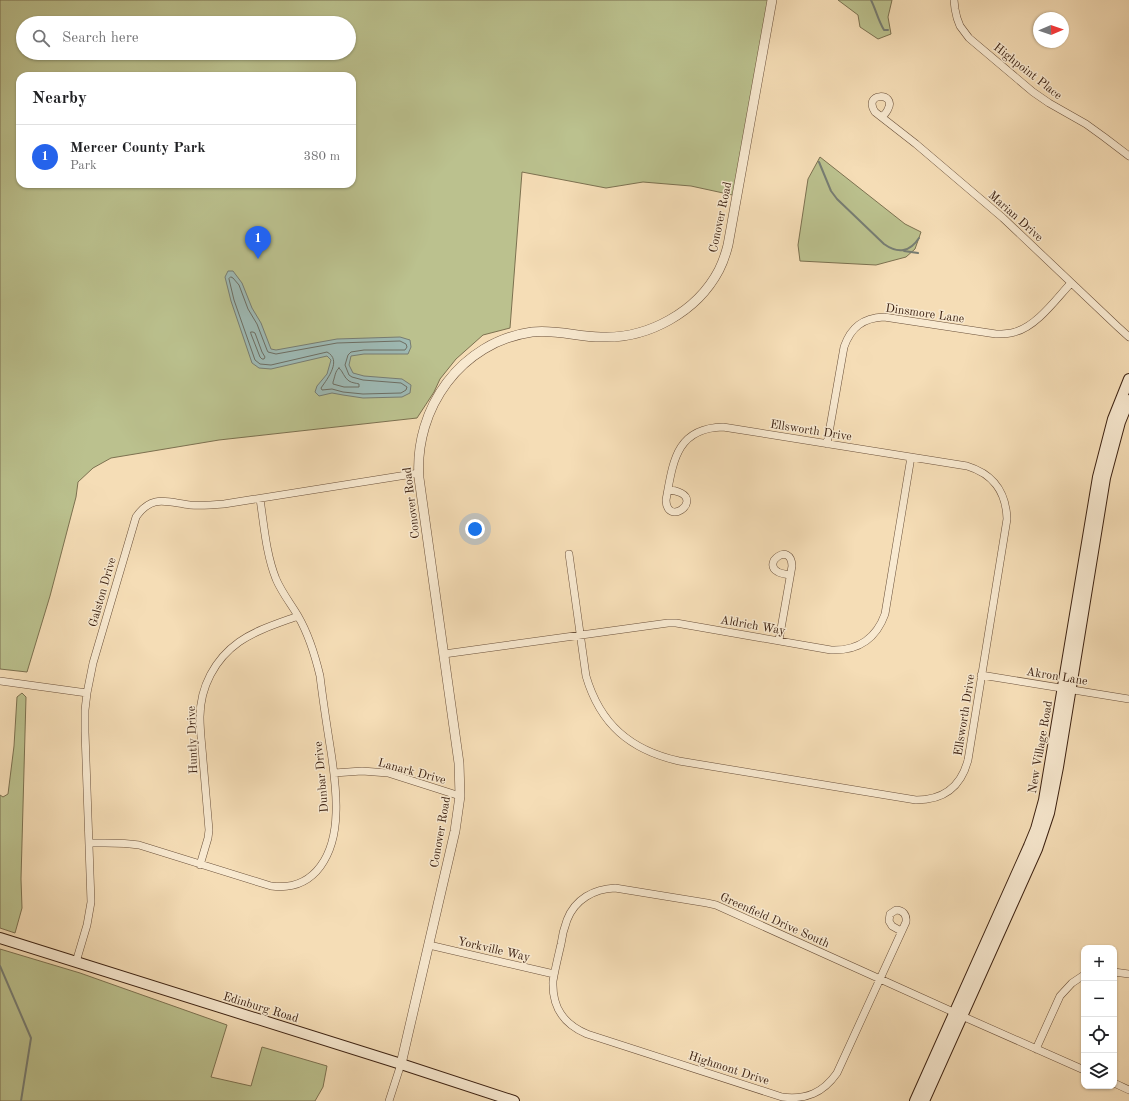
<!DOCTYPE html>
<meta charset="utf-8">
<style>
:root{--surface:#fff;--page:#f6f6f6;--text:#202124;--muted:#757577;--line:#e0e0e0;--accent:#2563eb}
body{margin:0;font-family:"Old Standard TT",serif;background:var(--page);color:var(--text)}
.controls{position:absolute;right:12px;bottom:12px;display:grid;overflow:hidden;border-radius:8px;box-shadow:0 1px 3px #0004}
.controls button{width:36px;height:36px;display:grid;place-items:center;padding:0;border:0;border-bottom:1px solid var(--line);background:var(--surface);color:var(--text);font:20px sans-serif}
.compass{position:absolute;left:1033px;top:12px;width:36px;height:36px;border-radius:50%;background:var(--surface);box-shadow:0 1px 3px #0004;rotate:88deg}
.you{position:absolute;left:475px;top:529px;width:14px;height:14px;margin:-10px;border:3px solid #fff;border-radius:50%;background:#1a73e8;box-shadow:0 0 0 6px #1a73e833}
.badge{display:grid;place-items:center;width:26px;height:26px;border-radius:50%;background:var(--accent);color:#fff;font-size:13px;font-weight:700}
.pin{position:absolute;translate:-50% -33px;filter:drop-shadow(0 1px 2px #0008)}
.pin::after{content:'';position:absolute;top:21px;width:14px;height:12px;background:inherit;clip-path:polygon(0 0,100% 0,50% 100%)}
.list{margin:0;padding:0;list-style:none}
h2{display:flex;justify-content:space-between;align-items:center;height:52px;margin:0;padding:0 16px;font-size:17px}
h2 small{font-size:13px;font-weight:400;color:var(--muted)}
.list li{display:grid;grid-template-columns:26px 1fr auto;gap:12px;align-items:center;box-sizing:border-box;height:64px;padding:0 16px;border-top:1px solid var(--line)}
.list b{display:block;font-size:15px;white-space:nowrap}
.list p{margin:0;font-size:13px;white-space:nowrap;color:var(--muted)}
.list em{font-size:13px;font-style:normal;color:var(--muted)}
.icon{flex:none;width:22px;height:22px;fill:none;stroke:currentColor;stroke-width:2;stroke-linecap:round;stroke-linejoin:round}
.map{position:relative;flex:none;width:1129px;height:1101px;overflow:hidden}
.search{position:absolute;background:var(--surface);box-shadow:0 1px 3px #0004;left:16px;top:16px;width:340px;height:44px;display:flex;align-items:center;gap:10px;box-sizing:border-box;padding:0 14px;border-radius:22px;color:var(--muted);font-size:15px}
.panel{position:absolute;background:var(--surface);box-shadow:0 1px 3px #0004;left:16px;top:72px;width:340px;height:116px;border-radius:12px}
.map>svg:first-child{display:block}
.green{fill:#bbc18e;stroke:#7c7150;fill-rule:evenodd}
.water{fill:#9ebab5;stroke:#777d73}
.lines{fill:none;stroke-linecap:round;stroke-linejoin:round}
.shore{stroke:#6d6e63;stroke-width:1}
.stream{stroke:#777d73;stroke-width:2}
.minor-casing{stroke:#6a503a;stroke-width:8}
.tertiary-casing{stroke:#6a503a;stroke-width:10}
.secondary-casing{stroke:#3c2111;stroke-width:12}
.minor{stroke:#f8e9d0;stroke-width:7}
.tertiary{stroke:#f8e9d0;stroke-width:9}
.secondary{stroke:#f8e9d0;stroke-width:10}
.labels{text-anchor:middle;stroke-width:3;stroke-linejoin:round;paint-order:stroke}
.street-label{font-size:12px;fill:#3c2111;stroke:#f8e9d0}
</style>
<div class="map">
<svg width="1129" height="1101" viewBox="0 0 1129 1101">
<rect width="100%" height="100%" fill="#f5ddb6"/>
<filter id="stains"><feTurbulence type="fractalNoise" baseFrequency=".005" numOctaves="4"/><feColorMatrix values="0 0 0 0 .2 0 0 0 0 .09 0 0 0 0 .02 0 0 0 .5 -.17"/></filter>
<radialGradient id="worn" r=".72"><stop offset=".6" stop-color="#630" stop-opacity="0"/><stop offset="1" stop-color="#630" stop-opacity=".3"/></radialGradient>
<!-- green -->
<path class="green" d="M0,0h772l-35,196 -46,-10 -48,-4 -37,6 -84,-16 -12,156 -27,7 -27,24 -16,20 -6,13 -17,26 -198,22 -108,18 -18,10 -15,14 -2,15 -26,99 -23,76 -27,-3zM23,23h326v30h-326zM20,76h332v108h-332z
M838,0h54l-4,17 3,17 -13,5 -18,-12 -2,-12z
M820,157l85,67 16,8 -6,17 -9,8 -30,8 -76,-4 -2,-16 10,-66z
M22,693l4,4 -5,182 1,29 -7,25 -15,-5v-133l3,2 5,-3 6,-48 3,-49z
M0,949l80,24 147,52 -16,52 40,9 11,-39 65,19 -4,21 -8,14h-315z"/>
<!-- water -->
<path class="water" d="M228,271h5l9,12 10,25 9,15 10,26 5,1 61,-11 63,-2 10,3 1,7 -3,7h-44l-13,2 -2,9 4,8 11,3 38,3 9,6 -1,8 -8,4 -39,1 -20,-3 -11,-2 -13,3 -4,-4 2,-6 10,-12 4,-14 -4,-4 -56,13 -12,-1 -7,-5 -21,-62 -6,-24z"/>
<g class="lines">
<!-- shore -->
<path class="shore" d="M231,277l2,1 6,7 9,24 9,15 10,26 1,2 8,2 61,-11 63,-2 6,3 1,3 -2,3h-41l-13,2 -3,3 -3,10 4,10 3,2 11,3 38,3 6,4 -1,3 -5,3 -38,1 -20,-2 -11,-3 -10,1 -1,-2c7,-10 21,-28 6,-36l-56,13 -11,-1 -5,-4 -21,-60 -5,-21z
M251,332h2l2,1 7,19 3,5 -1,2h-2l-2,-2 -9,-23z
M339,368c4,3 5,10 10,13 3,2 7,2 10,3v3h-15l-11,-3v-2c2,-5 2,-11 6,-14z"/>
<!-- stream -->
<path class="stream" d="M871,0c5,10 7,20 13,30h4
M819,162l12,29 6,8 47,45c14,10 26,8 35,-6
M904,251l14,2
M0,966l31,72 -10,63"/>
<defs>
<path id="minor" d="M954,0l1,9 2,9 3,8 9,12 64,54 16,11 37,21 18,13 25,19
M882,117c2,-2 5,-5 6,-8 9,-17 -26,-17 -13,3l41,32 87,74 115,109 11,10
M827,444l17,-97c7,-20 19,-29 40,-30l112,17c6,0 13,0 19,-2 22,-6 41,-33 56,-49
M569,554l17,122c14,48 44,74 93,85l237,39c27,0 45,-13 52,-40l39,-241c-1,-28 -14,-45 -40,-53l-244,-39c-47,1 -50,35 -57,73 1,26 34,3 15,-7 -4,-2 -9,-3 -13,-3
M779,640l13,-74c-1,-25 -31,-3 -14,6 3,2 8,2 12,3
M444,654l224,-31h8l155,27c27,1 45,-11 54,-36l26,-157
M981,675l148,24
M0,681l87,12
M334,773l28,-2 26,2 72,23
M89,843c17,0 33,-1 50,2l132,41c46,6 64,-34 65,-73 1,-21 -2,-41 -5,-61 -4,-25 -8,-51 -11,-76 -5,-21 -11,-41 -22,-60 -7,-12 -16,-23 -22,-37 -10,-25 -12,-54 -16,-80
M200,865l8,-27 1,-8c-2,-23 -4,-46 -6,-70 -1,-14 -3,-28 -3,-43 0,-30 15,-58 39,-75 17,-12 40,-19 59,-26
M901,931l-9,-5 -3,-5 1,-7 6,-4c7,0 11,5 10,12l-69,151c-14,20 -31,27 -55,24l-195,-63c-24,-10 -35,-27 -34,-53 2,-12 5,-24 8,-37 1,-8 3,-16 6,-24 8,-21 27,-31 48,-32l92,15 9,2 246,111 122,54
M429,945l125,29
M76,962l11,-37 4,-23 -6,-170v-22l2,-17 6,-30 43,-146c16,-23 30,-15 54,-12 11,1 23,0 34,-1l195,-31
M1114,972l15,2
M1036,1049l24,-53 12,-13 12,-8
M1114,1083l15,7
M389,1101l12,-37"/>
<path id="tertiary" d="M401,1064l54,-233 5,-35 -1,-33 -40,-285c-5,-70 42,-136 113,-146 24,-3 46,5 69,5 47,2 96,-25 118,-67 4,-8 7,-17 9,-25l44,-245"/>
<path id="secondary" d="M0,938l401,126 113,37
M915,1101l114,-255 7,-17 8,-29 54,-323 15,-58 16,-40
M924,1101l113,-252 12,-36 9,-46 47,-289 15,-56 9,-22"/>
</defs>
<!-- minor casing -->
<use href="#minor" class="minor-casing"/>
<!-- tertiary casing -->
<use href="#tertiary" class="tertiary-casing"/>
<!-- secondary casing -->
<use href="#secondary" class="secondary-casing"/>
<!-- minor -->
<use href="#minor" class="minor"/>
<!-- tertiary -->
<use href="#tertiary" class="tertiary"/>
<!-- secondary -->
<use href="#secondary" class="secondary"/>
</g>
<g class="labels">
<!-- street labels -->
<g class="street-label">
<text transform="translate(1028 71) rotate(38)" y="4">Highpoint Place</text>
<text transform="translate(1016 216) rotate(42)" y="4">Marian Drive</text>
<text transform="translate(720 217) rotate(-78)" y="4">Conover Road</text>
<text transform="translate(925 313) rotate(8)" y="4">Dinsmore Lane</text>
<text transform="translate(811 430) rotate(9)" y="4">Ellsworth Drive</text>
<text transform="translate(411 503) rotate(-97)" y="4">Conover Road</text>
<text transform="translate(102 592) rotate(-74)" y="4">Galston Drive</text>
<text transform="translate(753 625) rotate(10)" y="4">Aldrich Way</text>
<text transform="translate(1057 676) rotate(9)" y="4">Akron Lane</text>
<text transform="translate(964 715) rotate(-81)" y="4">Ellsworth Drive</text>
<text transform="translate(192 740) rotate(-92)" y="4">Huntly Drive</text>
<text transform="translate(1040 747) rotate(-80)" y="4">New Village Road</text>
<text transform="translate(412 771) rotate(15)" y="4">Lanark Drive</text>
<text transform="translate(321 777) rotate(-95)" y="4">Dunbar Drive</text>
<text transform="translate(440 832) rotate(-80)" y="4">Conover Road</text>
<text transform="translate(775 920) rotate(24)" y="4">Greenfield Drive South</text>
<text transform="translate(494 949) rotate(13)" y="4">Yorkville Way</text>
<text transform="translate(261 1007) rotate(17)" y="4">Edinburg Road</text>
<text transform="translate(729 1068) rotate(18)" y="4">Highmont Drive</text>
</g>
</g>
<rect width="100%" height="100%" filter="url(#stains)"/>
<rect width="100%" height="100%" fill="url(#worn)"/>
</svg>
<div class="controls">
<button>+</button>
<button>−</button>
<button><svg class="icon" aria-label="locate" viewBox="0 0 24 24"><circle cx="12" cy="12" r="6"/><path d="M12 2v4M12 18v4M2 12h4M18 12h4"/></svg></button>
<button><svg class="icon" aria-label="layers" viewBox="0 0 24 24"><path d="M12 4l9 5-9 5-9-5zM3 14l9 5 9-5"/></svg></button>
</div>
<svg class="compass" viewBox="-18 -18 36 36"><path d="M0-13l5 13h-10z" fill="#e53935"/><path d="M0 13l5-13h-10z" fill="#757577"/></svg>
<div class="you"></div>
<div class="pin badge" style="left:258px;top:259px">1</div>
<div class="search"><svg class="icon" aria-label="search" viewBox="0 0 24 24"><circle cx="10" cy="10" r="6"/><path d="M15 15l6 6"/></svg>Search here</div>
<section class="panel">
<h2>Nearby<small></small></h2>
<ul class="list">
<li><span class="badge">1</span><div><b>Mercer County Park</b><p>Park</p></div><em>380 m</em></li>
</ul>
</section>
</div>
